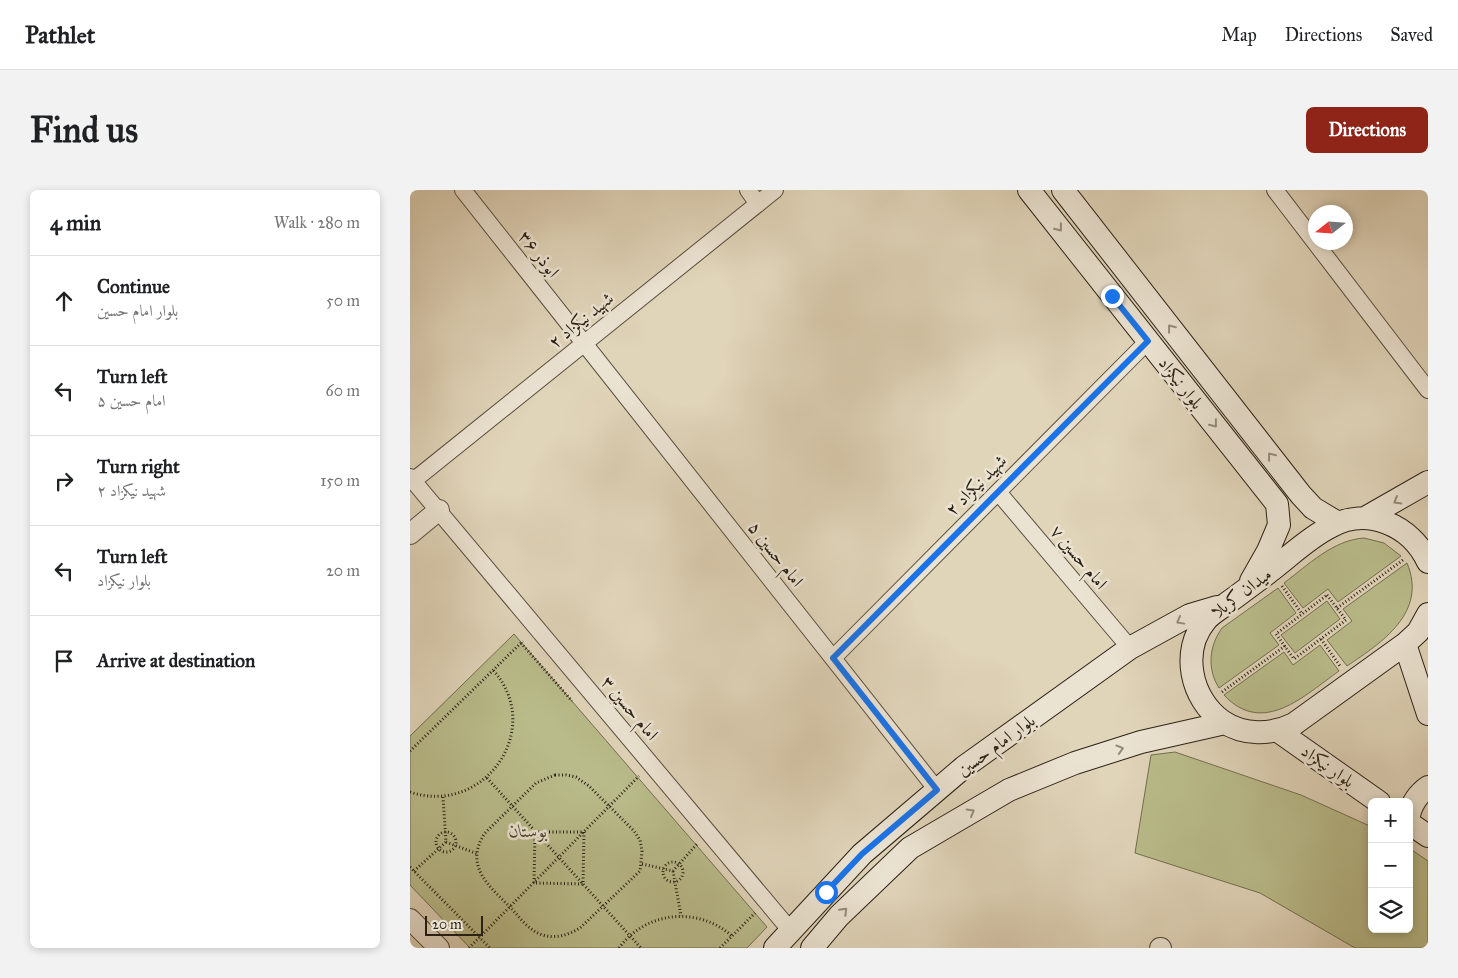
<!DOCTYPE html>
<meta charset="utf-8">
<style>
:root{--surface:#fff;--page:#f2f2f2;--text:#202124;--muted:#757577;--line:#e0e0e0;--accent:#8f2418}
body{margin:0;font-family:"IM FELL Great Primer",Amiri,serif;background:var(--page);color:var(--text)}
.controls{position:absolute;right:15px;bottom:15px;display:grid;overflow:hidden;border-radius:8px;box-shadow:0 2px 8px #0003}
.controls button{width:45px;height:45px;display:grid;place-items:center;padding:0;border:0;border-bottom:1px solid var(--line);background:var(--surface);color:var(--text);font:25px sans-serif}
.compass{position:absolute;left:898px;top:15px;width:45px;height:45px;border-radius:50%;background:var(--surface);box-shadow:0 2px 8px #0003;rotate:253deg}
.scale{position:absolute;left:15px;bottom:12px;width:58px;box-sizing:border-box;padding-left:5px;border:2px solid #2b2115;border-top:0;font-size:14px;line-height:18px;white-space:nowrap;color:#2b2115;-webkit-text-stroke:4px #ebe3d2;paint-order:stroke}
.stop{position:absolute;width:15px;height:15px;margin:-11px;border:4px solid #1a73e8;border-radius:50%;background:#fff}
.stop.end{background:#1a73e8;border-color:#fff;box-shadow:0 1px 5px #0008}
.list{margin:0;padding:0;list-style:none}
h2{display:flex;justify-content:space-between;align-items:center;height:65px;margin:0;padding:0 20px;font-size:21px}
h2 small{font-size:16px;font-weight:400;color:var(--muted)}
.list li{display:grid;grid-template-columns:32px 1fr auto;gap:15px;align-items:center;box-sizing:border-box;height:90px;padding:0 20px;border-top:1px solid var(--line)}
.list b{display:block;font-size:19px;white-space:nowrap}
.list p{margin:0;font-size:16px;white-space:nowrap;color:var(--muted)}
.list em{font-size:16px;font-style:normal;color:var(--muted)}
.icon{flex:none;width:28px;height:28px;fill:none;stroke:currentColor;stroke-width:2;stroke-linecap:round;stroke-linejoin:round}
.map{position:relative;flex:none;width:1018px;height:758px;overflow:hidden;border-radius:8px}
header{display:flex;align-items:center;gap:30px;box-sizing:border-box;height:70px;padding:0 25px;background:var(--surface);border-bottom:1px solid var(--line)}
header strong{font-size:24px}
nav{display:flex;gap:28px;margin-inline-start:auto;font-size:18px}
.intro{display:flex;align-items:center;justify-content:space-between;box-sizing:border-box;height:120px;padding:0 30px}
h1{margin:0;font-size:35px}
.button{padding:12px 22px;border-radius:8px;background:var(--accent);color:#fff;font-size:18px;font-weight:700}
main{display:flex;gap:30px;padding:0 30px}
aside{flex:1;background:var(--surface);border-radius:8px;box-shadow:0 2px 8px #0003}
.map>svg:first-child{display:block}
.green{fill:#b9bb8a;stroke:#726e50}
.lines{fill:none;stroke-linecap:round;stroke-linejoin:round}
.minor-casing{stroke:#584e3e;stroke-width:18}
.tertiary-casing{stroke:#584e3e;stroke-width:22}
.secondary-casing{stroke:#2b2115;stroke-width:24}
.path{stroke:#2b2115;stroke-width:3;stroke-dasharray:1 2.5;stroke-linecap:butt}
.minor{stroke:#ebe3d2;stroke-width:16}
.tertiary{stroke:#ebe3d2;stroke-width:20}
.secondary{stroke:#ebe3d2;stroke-width:22}
.oneway{stroke:#958c7d}
.route{stroke:#1a73e8;stroke-width:6}
.labels{text-anchor:middle;stroke-width:5;stroke-linejoin:round;paint-order:stroke}
.street-label{font-size:18px;fill:#2b2115;stroke:#ebe3d2}
.park-label{font-size:18px;font-style:italic;fill:#4e4832;stroke:#ebe3d2}
</style>
<header>
<strong>Pathlet</strong>
<nav><a>Map</a><a>Directions</a><a>Saved</a></nav>
</header>
<div class="intro"><h1>Find us</h1><a class="button">Directions</a></div>
<main>
<aside>
<h2>4 min<small>Walk · 280 m</small></h2>
<ul class="list">
<li><svg class="icon" aria-label="ahead" viewBox="0 0 24 24"><path d="M12 20V5M6 11l6-6 6 6"/></svg><div><b>Continue</b><p>بلوار امام حسین</p></div><em>50 m</em></li>
<li><svg class="icon" aria-label="left" viewBox="0 0 24 24"><path d="M17 20v-9H6M10 6l-5 5 5 5"/></svg><div><b>Turn left</b><p>امام حسین ۵</p></div><em>60 m</em></li>
<li><svg class="icon" aria-label="right" viewBox="0 0 24 24"><path d="M7 20v-9h11M14 6l5 5-5 5"/></svg><div><b>Turn right</b><p>شهید نیکزاد ۲</p></div><em>150 m</em></li>
<li><svg class="icon" aria-label="left" viewBox="0 0 24 24"><path d="M17 20v-9H6M10 6l-5 5 5 5"/></svg><div><b>Turn left</b><p>بلوار نیکزاد</p></div><em>20 m</em></li>
<li><svg class="icon" aria-label="arrive" viewBox="0 0 24 24"><path d="M6 21V4h12l-3 4 3 4H6"/></svg><div><b>Arrive at destination</b></div></li>
</ul>
</aside>
<div class="map">
<svg width="1018" height="758" viewBox="0 0 1018 758">
<rect width="100%" height="100%" fill="#e0d4b9"/>
<filter id="stains"><feTurbulence type="fractalNoise" baseFrequency=".004" numOctaves="4"/><feColorMatrix values="0 0 0 0 .2 0 0 0 0 .09 0 0 0 0 .02 0 0 0 .5 -.17"/></filter>
<radialGradient id="worn" r=".72"><stop offset=".6" stop-color="#630" stop-opacity="0"/><stop offset="1" stop-color="#630" stop-opacity=".3"/></radialGradient>
<!-- green -->
<path class="green" d="M954,348l20,5 17,13 -63,46 -10,-13 -25,19 -19,-25c24,-18 49,-43 80,-45z
M997,373c21,50 -26,80 -60,103l-20,-26 25,-19 -9,-12z
M868,398l18,25 -26,20 9,12 -60,43c-12,-19 -10,-42 3,-60z
M917,411l13,18 -45,34 -14,-18z
M104,444l253,293 -20,21h-277l-60,-63v-149z
M910,455l19,26c-34,24 -76,66 -115,24l60,-43 9,13z
M765,562l126,43 71,32v102h37v-81l19,13v87h-73l-95,-55 -125,-40 16,-98z"/>
<g class="lines">
<defs>
<path id="minor" d="M53,0l474,600
M338,0l10,14
M865,0l153,200
M0,287l381,454
M3,291l362,-291
M588,302l132,156
M423,468l315,-317"/>
<path id="tertiary" d="M0,344l29,-24
M0,729l29,29
M750,758h1"/>
<path id="secondary" d="M619,0l248,314 2,21 -11,26 -17,30
M653,0l238,305 12,13 25,15
M955,328l63,-36
M1018,372c-17,-37 -61,-56 -98,-35 -22,11 -41,30 -61,45 -14,11 -28,21 -43,32 -6,5 -15,10 -20,16 -26,31 -15,79 16,101 22,15 49,14 72,3l111,-80 13,-12 10,-18
M995,454l23,70
M868,541l101,71
M999,625c3,-12 9,-21 19,-28
M999,633l19,13
M365,758l87,-94 102,-87 166,-119 60,-33 27,-8
M402,758l27,-32 71,-68 99,-58 66,-27 66,-21 84,-19"/>
</defs>
<!-- minor casing -->
<use href="#minor" class="minor-casing"/>
<!-- tertiary casing -->
<use href="#tertiary" class="tertiary-casing"/>
<!-- secondary casing -->
<use href="#secondary" class="secondary-casing"/>
<!-- path -->
<path class="path" d="M872,396l20,28
M917,405l19,25 -52,39 -18,-25z
M927,418l66,-48
M911,449l19,27
M111,453l51,58
M812,502l63,-46
M0,561l113,-110
M145,585h11l10,2 13,9 45,45 6,9 2,11 -2,20 -60,57c-12,7 -24,11 -37,7 -14,-4 -23,-17 -32,-27 -21,-21 -48,-42 -26,-75l51,-50z
M77,588l154,170
M0,602c74,25 136,-63 83,-122
M26 652a10 10 0 1 1 20 0a10 10 0 1 1-20 0Z
M125,642h49l-1,52 -49,-1z
M36,652l32,12
M253 682a10 10 0 1 1 20 0a10 10 0 1 1-20 0Z
M232,674l31,7 24,-27
M0,677l80,81
M4,681l32,-29 -3,-45
M263,681l8,45
M59,758l170,-172
M209,758c27,-37 79,-42 113,-12
M310,758l35,-35"/>
<!-- minor -->
<use href="#minor" class="minor"/>
<!-- tertiary -->
<use href="#tertiary" class="tertiary"/>
<!-- secondary -->
<use href="#secondary" class="secondary"/>
</g>
<!-- one-way arrows -->
<defs><path id="oneway-chevron" d="M-2-3.5L2.5 0L-2 3.5" fill="none" stroke-width="1.6" stroke-linecap="round" stroke-linejoin="round" transform="scale(1.25)"/></defs>
<g class="oneway">
<use href="#oneway-chevron" transform="translate(649 38) rotate(52)"/>
<use href="#oneway-chevron" transform="translate(761 138) rotate(-128)"/>
<use href="#oneway-chevron" transform="translate(804 234) rotate(52)"/>
<use href="#oneway-chevron" transform="translate(861 266) rotate(-128)"/>
<use href="#oneway-chevron" transform="translate(987 311) rotate(150)"/>
<use href="#oneway-chevron" transform="translate(770 431) rotate(151)"/>
<use href="#oneway-chevron" transform="translate(710 559) rotate(-17)"/>
<use href="#oneway-chevron" transform="translate(561 622) rotate(-30)"/>
<use href="#oneway-chevron" transform="translate(434 721) rotate(-45)"/>
</g>
<g class="lines">
<!-- route -->
<path class="route" d="M416,702l36,-38 75,-64 -104,-132 315,-317 -36,-45"/>
</g>
<g class="labels">
<!-- street labels -->
<g class="street-label">
<text transform="translate(129 64) rotate(52)" y="6">ابوذر ۳۶</text>
<text transform="translate(171 130) rotate(-39)" y="6">شهید نیکزاد ۲</text>
<text transform="translate(771 193) rotate(52)" y="6">بلوار نیکزاد</text>
<text transform="translate(566 295) rotate(-45)" y="6">شهید نیکزاد ۲</text>
<text transform="translate(366 364) rotate(52)" y="6">امام حسین ۵</text>
<text transform="translate(669 367) rotate(50)" y="6">امام حسین ۷</text>
<text transform="translate(831 403) rotate(-37)" y="6">میدان کربلا</text>
<text transform="translate(220 518) rotate(50)" y="6">امام حسین ۳</text>
<text transform="translate(586 555) rotate(-36)" y="6">بلوار امام حسین</text>
<text transform="translate(918 576) rotate(35)" y="6">بلوار نیکزاد</text>
</g>
<!-- park labels -->
<g class="park-label">
<text x="118" y="647">بوستان</text>
</g>
</g>
<rect width="100%" height="100%" filter="url(#stains)"/>
<rect width="100%" height="100%" fill="url(#worn)"/>
</svg>
<div class="controls">
<button>+</button>
<button>−</button>
<button><svg class="icon" aria-label="layers" viewBox="0 0 24 24"><path d="M12 4l9 5-9 5-9-5zM3 14l9 5 9-5"/></svg></button>
</div>
<svg class="compass" viewBox="-18 -18 36 36"><path d="M0-13l5 13h-10z" fill="#e53935"/><path d="M0 13l5-13h-10z" fill="#757577"/></svg>
<div class="scale">20 m</div>
<div class="stop" style="left:416px;top:702px"></div>
<div class="stop end" style="left:702px;top:106px"></div>
</div>
</main>
